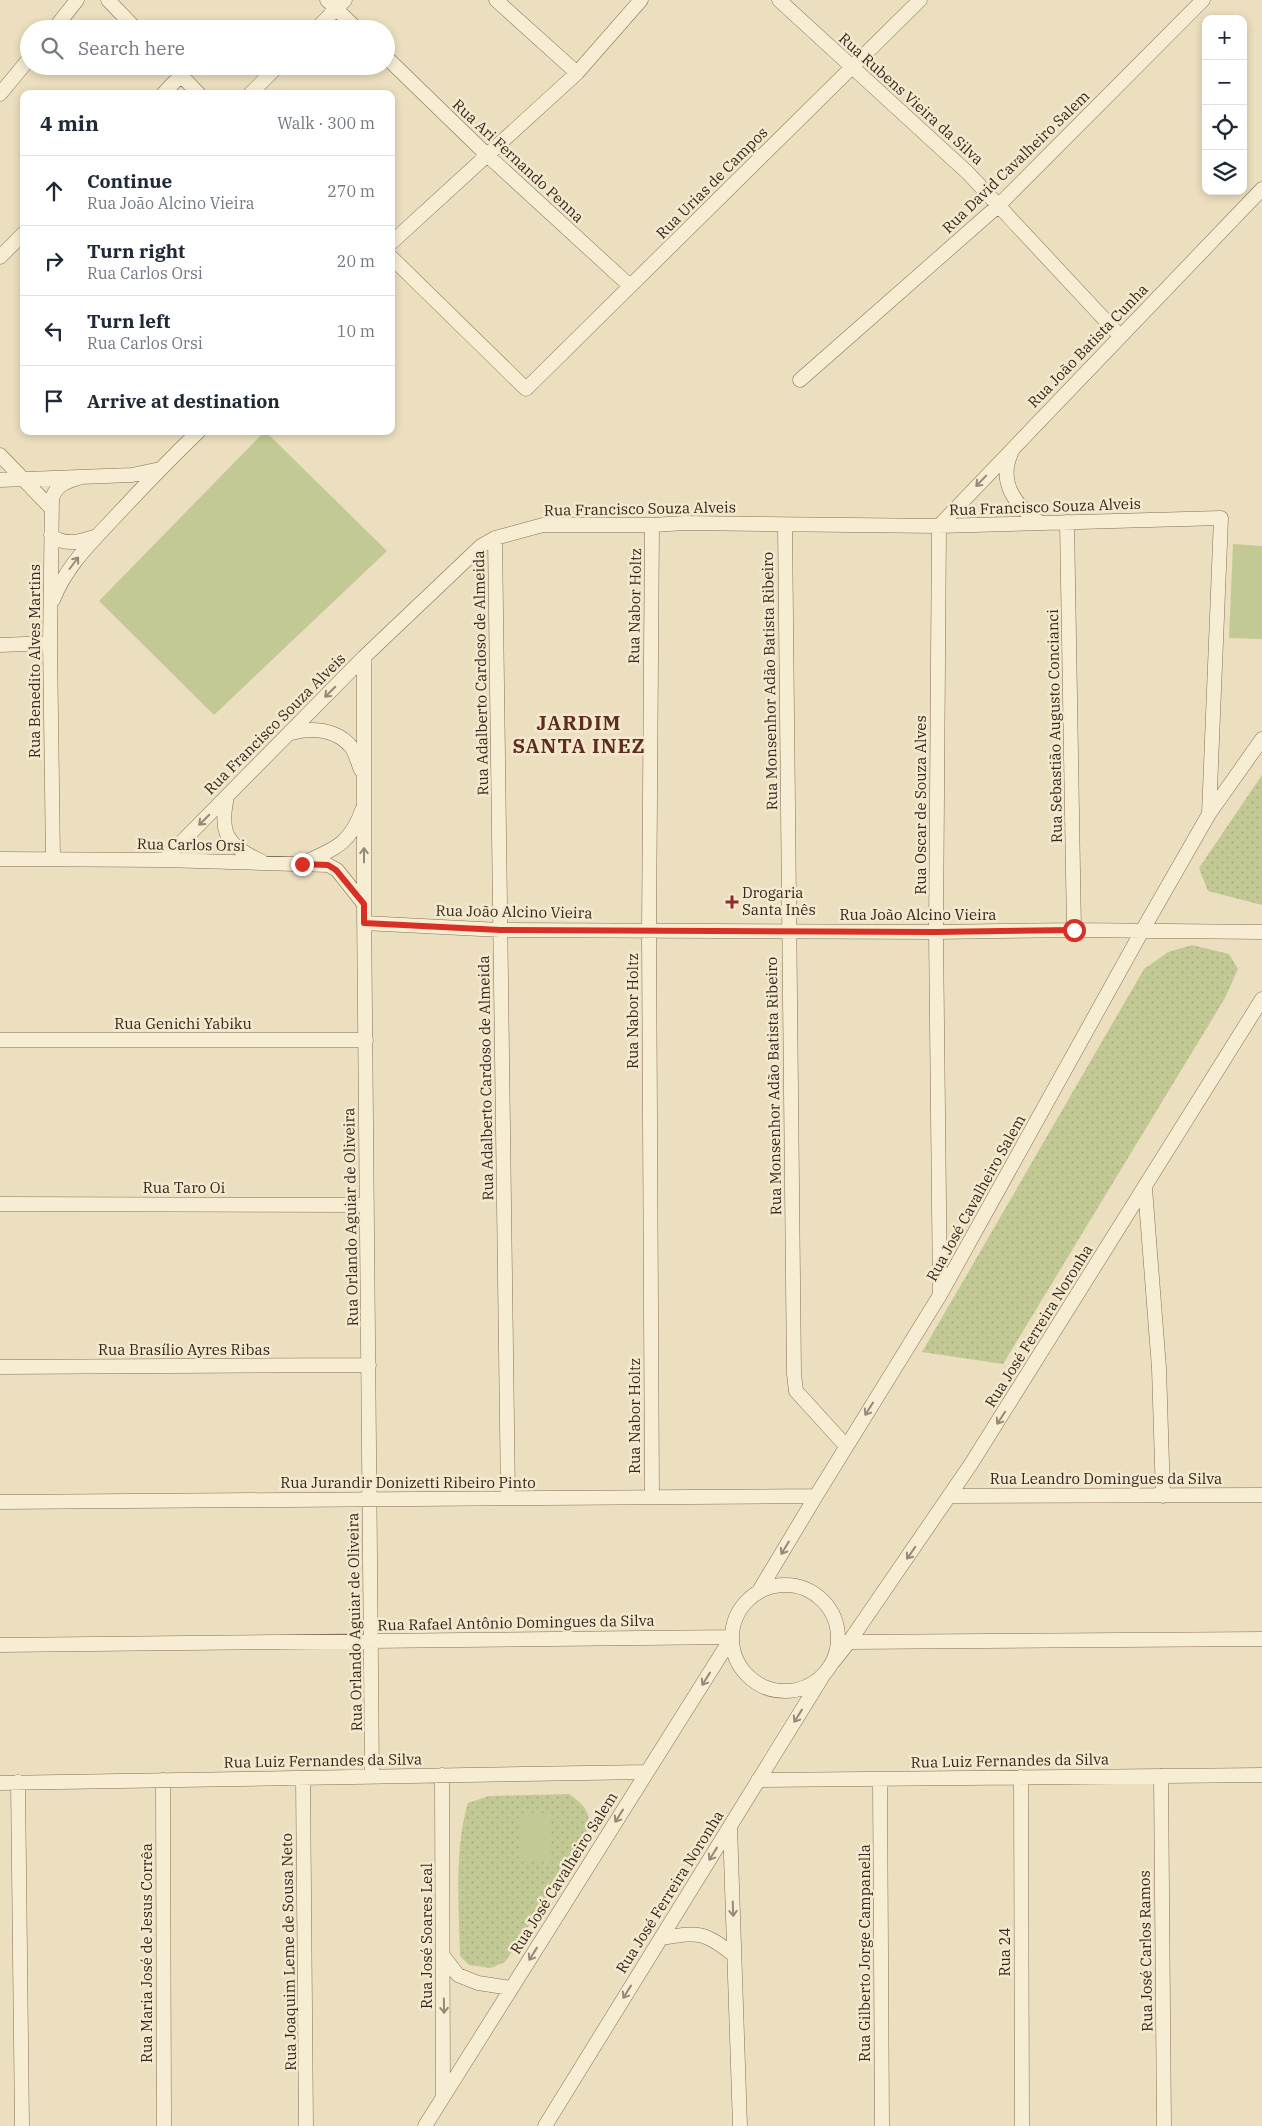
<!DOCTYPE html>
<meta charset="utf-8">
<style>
:root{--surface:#fff;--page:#f2f2f3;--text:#1f2937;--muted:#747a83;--line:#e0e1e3}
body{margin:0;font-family:"IBM Plex Serif",serif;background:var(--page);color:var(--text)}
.controls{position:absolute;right:15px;top:15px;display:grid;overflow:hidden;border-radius:10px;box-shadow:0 2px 8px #0003}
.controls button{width:45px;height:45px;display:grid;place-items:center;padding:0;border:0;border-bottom:1px solid var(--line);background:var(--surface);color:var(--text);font:25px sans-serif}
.stop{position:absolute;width:15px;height:15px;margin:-11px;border:4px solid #d93025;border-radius:50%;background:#fff}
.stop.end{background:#d93025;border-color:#fff;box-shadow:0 1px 5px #0008}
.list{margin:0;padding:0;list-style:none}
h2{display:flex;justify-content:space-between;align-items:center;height:65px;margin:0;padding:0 20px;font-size:21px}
h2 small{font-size:16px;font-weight:400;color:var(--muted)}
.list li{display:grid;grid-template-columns:32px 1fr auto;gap:15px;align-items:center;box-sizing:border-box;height:70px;padding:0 20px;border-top:1px solid var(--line)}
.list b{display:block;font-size:19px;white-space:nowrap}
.list p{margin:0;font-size:16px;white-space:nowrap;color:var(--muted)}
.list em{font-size:16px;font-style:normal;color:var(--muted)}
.icon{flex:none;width:28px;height:28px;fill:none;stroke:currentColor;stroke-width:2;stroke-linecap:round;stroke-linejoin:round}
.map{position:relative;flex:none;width:1262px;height:2126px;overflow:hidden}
.search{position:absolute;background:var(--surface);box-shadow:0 2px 8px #0003;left:20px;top:20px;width:375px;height:55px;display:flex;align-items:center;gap:12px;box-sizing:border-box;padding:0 18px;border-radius:28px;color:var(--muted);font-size:19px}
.panel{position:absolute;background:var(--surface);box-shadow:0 2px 8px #0003;left:20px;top:90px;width:375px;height:345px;border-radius:10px}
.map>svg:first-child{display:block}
.grass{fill:url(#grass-dots)}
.pitch{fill:#c2c994}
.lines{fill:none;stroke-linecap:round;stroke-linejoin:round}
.minor-casing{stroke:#847058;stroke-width:15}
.minor{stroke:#f7edd2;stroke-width:14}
.oneway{stroke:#968a77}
.route{stroke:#d93025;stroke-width:6}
.poi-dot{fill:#912b2a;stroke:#f4e9ce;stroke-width:2}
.labels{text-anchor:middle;stroke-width:5;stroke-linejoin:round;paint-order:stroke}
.street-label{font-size:15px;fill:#34281c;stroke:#f4e9ce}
.poi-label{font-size:15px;fill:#34281c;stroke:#f4e9ce;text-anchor:start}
.district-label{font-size:20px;font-weight:bold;letter-spacing:1px;fill:#5f2c1d;stroke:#f4e9ce}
</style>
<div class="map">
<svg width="1262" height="2126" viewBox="0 0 1262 2126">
<defs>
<pattern id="grass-dots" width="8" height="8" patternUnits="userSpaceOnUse" patternTransform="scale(1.25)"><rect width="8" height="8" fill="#c2c994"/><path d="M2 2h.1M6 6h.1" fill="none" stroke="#a7ad7f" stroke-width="1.8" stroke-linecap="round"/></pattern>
</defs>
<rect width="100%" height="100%" fill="#ecdfbf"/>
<!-- grass -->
<path class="grass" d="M1262,775v130l-54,-14 -9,-23z
M1192,945l37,9 9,15 -13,29 -222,366 -81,-12 222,-383 24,-17z
M569,1794c27,18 23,32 9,58l-73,110 -14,6 -22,-3 -9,-9c-1,-47 -6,-108 8,-153l21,-7z"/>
<!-- pitch -->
<path class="pitch" d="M265,431l122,120 -173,164 -115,-114z
M1233,544l29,2v93l-33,-1z
M521,1813h28v49l-28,-1z"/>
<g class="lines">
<defs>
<path id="minor" d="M108,0l28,29
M327,0l30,29
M496,0l81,73
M779,0l189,173 152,163
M54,29l23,-29
M316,29l29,-29
M386,57l101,98 143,131
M172,66l27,28
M0,94l29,-35
M163,94l18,-19
M250,94l28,-28
M391,243l186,-170 64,-73
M0,257l24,-24
M391,257l135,132 394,-389
M800,380l199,-175 204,-205
M1012,451c-15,31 3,55 29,72
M0,455l52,54
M0,480l132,-5 28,-6
M1067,522l7,408
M785,525l9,849 2,17 50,55
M51,535c14,12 30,6 46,1
M495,538l13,960
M53,600c14,-35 37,-56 62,-83 27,-29 55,-58 84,-86
M0,645l50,-2
M364,657v247l8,873
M291,733c20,-6 47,-4 61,15 4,6 6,15 9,22
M227,797c-8,36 0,49 34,64
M0,859l164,1 164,5 9,5 27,34
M53,859l-3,-216 2,-145c5,-13 13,-16 26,-20
M164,860l200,-203 117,-111 14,-8 48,-13h109l33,-2 254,3 282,-8 -12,296
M305,862c30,-13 46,-19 57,-52
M364,923l136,7 436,2 138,-2 188,2
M0,1040h366
M1145,1188l14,180 4,128
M0,1204l367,1
M940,1295l-4,-363 3,-406 323,-337
M0,1367l369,-2
M950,1496l312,-1
M652,1497l-3,-566 3,-406
M0,1502l816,-6
M732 1638a53 53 0 1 1 106 0a53 53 0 1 1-106 0Z
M759,1591l57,-95 124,-201 202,-364 67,-117 53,-75
M849,1642l413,-3
M0,1645l732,-8
M833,1662l16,-20 122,-178 291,-465
M442,1775l1,320
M1161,1776l3,350
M1021,1777l1,349
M303,1778l3,348
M880,1779l2,347
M163,1780l1,346
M758,1780l504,-5
M18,1782l4,344
M0,1783l647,-11
M730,1826l10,300
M661,1938c40,-6 41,-7 73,17
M444,1957l14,18 20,8 33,5
M425,2126l307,-489
M545,2126l279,-452"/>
</defs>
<!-- minor casing -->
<use href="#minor" class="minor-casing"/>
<!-- minor -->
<use href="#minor" class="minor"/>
</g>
<!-- one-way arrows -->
<defs><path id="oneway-shaft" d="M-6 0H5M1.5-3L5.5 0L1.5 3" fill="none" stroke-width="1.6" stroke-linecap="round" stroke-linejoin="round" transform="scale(1.25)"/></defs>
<g class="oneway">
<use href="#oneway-shaft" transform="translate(981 481) rotate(134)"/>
<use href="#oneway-shaft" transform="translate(74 563) rotate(-53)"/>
<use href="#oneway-shaft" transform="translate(330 692) rotate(135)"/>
<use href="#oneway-shaft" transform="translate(204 820) rotate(135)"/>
<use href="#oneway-shaft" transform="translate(364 855) rotate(-90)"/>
<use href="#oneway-shaft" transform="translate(869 1409) rotate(122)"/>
<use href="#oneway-shaft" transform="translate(1001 1418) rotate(123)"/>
<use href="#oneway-shaft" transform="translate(785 1548) rotate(121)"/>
<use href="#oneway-shaft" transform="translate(911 1553) rotate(125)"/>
<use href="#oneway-shaft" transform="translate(706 1679) rotate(122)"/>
<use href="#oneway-shaft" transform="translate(798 1716) rotate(122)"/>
<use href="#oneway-shaft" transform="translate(619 1816) rotate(122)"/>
<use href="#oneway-shaft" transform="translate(713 1854) rotate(122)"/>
<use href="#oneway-shaft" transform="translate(733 1909) rotate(88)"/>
<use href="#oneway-shaft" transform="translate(533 1954) rotate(122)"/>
<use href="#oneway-shaft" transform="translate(627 1992) rotate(122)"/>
<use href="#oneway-shaft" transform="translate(444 2006) rotate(89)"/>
</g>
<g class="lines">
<!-- route -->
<path class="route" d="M302,864l26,1 8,5 28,34v19l136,7 436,2 138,-2"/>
</g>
<!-- markers -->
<path class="poi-dot" d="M729.5 894.5h5v5h5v5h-5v5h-5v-5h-5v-5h5z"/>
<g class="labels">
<!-- street labels -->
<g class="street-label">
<text transform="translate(911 99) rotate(42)" y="5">Rua Rubens Vieira da Silva</text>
<text transform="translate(518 161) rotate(43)" y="5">Rua Ari Fernando Penna</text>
<text transform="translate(1016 162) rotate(-44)" y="5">Rua David Cavalheiro Salem</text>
<text transform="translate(712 183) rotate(-45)" y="5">Rua Urias de Campos</text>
<text transform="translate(1088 346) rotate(-46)" y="5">Rua João Batista Cunha</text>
<text transform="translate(1045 507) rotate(-2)" y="5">Rua Francisco Souza Alveis</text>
<text transform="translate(640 509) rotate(-1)" y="5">Rua Francisco Souza Alveis</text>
<text transform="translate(635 606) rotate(-89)" y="5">Rua Nabor Holtz</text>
<text transform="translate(35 661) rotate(-90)" y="5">Rua Benedito Alves Martins</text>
<text transform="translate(481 673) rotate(-91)" y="5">Rua Adalberto Cardoso de Almeida</text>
<text transform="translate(770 681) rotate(-91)" y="5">Rua Monsenhor Adão Batista Ribeiro</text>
<text transform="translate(275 724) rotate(-45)" y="5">Rua Francisco Souza Alveis</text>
<text transform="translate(1055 726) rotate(-91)" y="5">Rua Sebastião Augusto Concianci</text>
<text transform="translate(921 805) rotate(-90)" y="5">Rua Oscar de Souza Alves</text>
<text transform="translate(191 845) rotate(1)" y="5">Rua Carlos Orsi</text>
<text transform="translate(514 912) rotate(1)" y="5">Rua João Alcino Vieira</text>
<text x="918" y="920">Rua João Alcino Vieira</text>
<text transform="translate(633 1011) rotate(-90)" y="5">Rua Nabor Holtz</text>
<text x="183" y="1029">Rua Genichi Yabiku</text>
<text transform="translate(486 1078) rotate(-91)" y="5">Rua Adalberto Cardoso de Almeida</text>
<text transform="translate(774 1086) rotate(-91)" y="5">Rua Monsenhor Adão Batista Ribeiro</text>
<text x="184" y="1193">Rua Taro Oi</text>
<text transform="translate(976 1198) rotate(-61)" y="5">Rua José Cavalheiro Salem</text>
<text transform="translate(351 1217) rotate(-91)" y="5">Rua Orlando Aguiar de Oliveira</text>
<text transform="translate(1039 1326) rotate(-58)" y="5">Rua José Ferreira Noronha</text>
<text x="184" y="1355">Rua Brasílio Ayres Ribas</text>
<text transform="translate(635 1416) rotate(-90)" y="5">Rua Nabor Holtz</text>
<text x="1106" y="1484">Rua Leandro Domingues da Silva</text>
<text x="408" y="1488">Rua Jurandir Donizetti Ribeiro Pinto</text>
<text transform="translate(355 1622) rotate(-91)" y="5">Rua Orlando Aguiar de Oliveira</text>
<text transform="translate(516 1623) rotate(-1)" y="5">Rua Rafael Antônio Domingues da Silva</text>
<text transform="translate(323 1761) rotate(-1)" y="5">Rua Luiz Fernandes da Silva</text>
<text transform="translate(1010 1761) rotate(-1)" y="5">Rua Luiz Fernandes da Silva</text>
<text transform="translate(564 1873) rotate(-58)" y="5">Rua José Cavalheiro Salem</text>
<text transform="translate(670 1892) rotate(-58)" y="5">Rua José Ferreira Noronha</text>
<text transform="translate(427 1936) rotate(-90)" y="5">Rua José Soares Leal</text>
<text transform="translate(1146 1951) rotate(-91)" y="5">Rua José Carlos Ramos</text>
<text transform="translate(289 1952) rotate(-91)" y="5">Rua Joaquim Leme de Sousa Neto</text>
<text transform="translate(1005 1952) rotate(-90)" y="5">Rua 24</text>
<text transform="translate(147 1953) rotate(-90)" y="5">Rua Maria José de Jesus Corrêa</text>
<text transform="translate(865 1953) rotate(-90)" y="5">Rua Gilberto Jorge Campanella</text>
</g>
<!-- poi labels -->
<g class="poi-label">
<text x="742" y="898">Drogaria<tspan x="742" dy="17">Santa Inês</tspan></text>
</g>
<!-- district labels -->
<g class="district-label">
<text x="579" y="730">JARDIM<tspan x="579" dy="23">SANTA INEZ</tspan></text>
</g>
</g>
</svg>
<div class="controls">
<button>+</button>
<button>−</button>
<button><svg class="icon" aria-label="locate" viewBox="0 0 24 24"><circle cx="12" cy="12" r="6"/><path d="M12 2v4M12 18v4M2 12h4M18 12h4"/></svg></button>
<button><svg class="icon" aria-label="layers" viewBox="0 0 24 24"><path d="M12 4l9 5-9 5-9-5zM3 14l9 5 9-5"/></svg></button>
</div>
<div class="stop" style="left:1074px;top:930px"></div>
<div class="stop end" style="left:302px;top:864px"></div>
<div class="search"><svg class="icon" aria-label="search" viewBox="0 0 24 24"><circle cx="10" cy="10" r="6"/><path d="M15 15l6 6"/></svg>Search here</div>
<section class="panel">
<h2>4 min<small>Walk · 300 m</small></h2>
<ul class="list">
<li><svg class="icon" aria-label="ahead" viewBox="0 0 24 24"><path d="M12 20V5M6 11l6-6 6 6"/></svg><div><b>Continue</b><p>Rua João Alcino Vieira</p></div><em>270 m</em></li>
<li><svg class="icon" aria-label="right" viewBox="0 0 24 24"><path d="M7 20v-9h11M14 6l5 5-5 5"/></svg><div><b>Turn right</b><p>Rua Carlos Orsi</p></div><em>20 m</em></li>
<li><svg class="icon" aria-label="left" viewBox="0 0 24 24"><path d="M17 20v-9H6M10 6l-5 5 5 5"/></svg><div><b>Turn left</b><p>Rua Carlos Orsi</p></div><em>10 m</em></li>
<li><svg class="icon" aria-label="arrive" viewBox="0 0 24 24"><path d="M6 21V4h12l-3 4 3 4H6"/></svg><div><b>Arrive at destination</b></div></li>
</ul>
</section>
</div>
